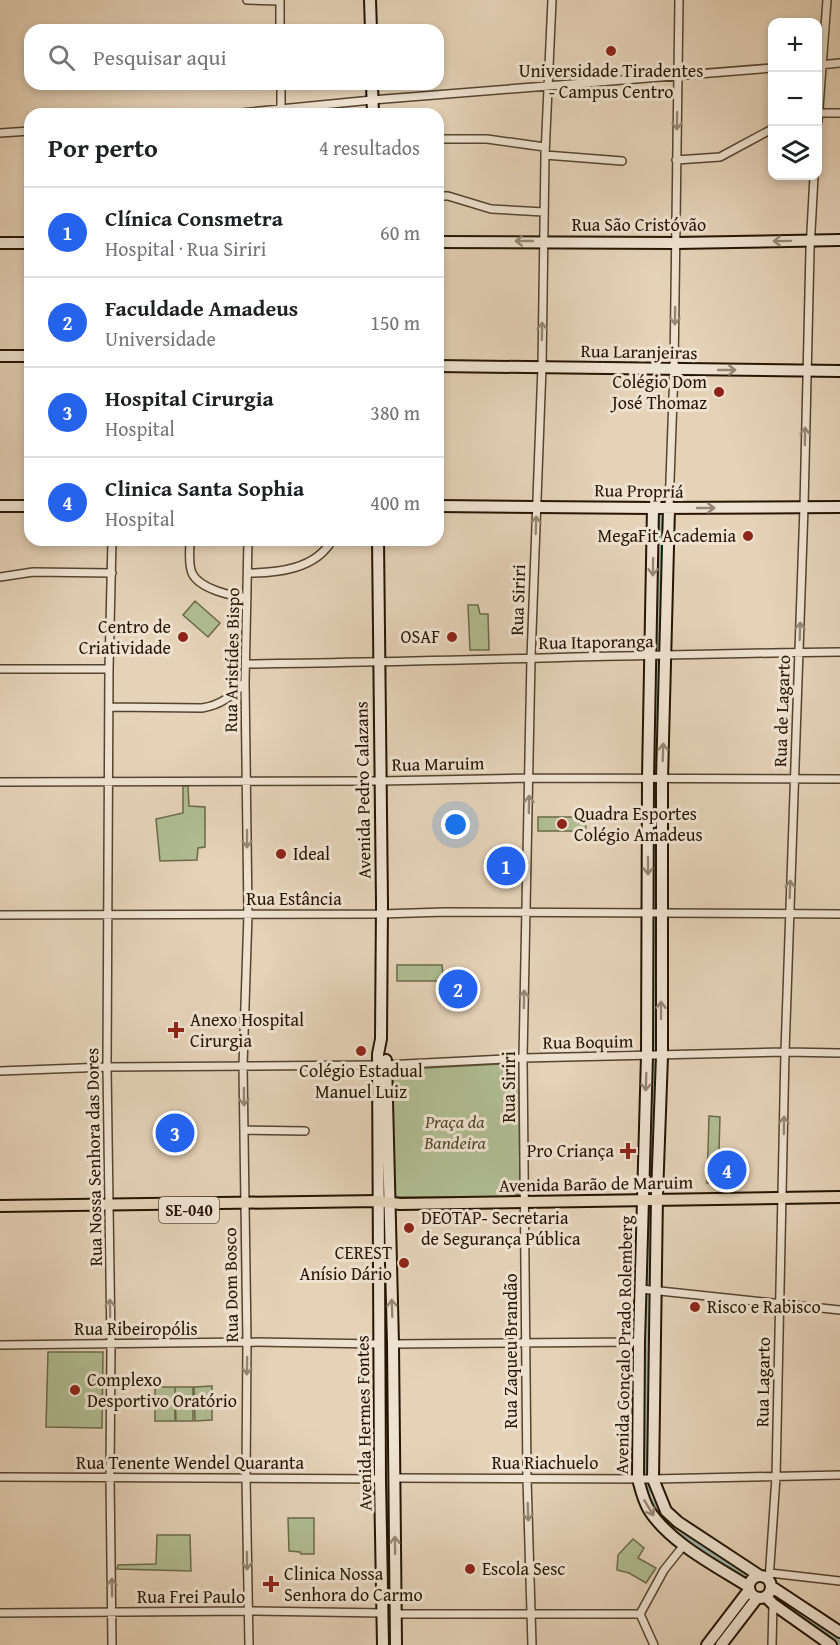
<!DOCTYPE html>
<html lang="pt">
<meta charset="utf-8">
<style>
:root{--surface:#fff;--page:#f2f2f2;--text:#202124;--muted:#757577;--line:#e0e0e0;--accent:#2563eb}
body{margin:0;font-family:"Gentium Book Plus",serif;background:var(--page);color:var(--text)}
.controls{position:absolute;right:18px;top:18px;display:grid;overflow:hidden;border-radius:12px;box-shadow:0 3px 9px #0003}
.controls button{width:54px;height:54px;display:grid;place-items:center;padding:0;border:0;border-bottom:2px solid var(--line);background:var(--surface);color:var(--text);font:30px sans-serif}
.you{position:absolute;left:456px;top:825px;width:21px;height:21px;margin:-15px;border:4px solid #fff;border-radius:50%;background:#1a73e8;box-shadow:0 0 0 9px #1a73e833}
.badge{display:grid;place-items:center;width:39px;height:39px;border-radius:50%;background:var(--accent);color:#fff;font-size:20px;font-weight:700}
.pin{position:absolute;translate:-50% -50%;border:3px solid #fff;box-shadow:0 2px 6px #0006}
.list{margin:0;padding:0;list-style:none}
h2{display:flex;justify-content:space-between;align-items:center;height:78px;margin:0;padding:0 24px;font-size:26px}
h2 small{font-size:20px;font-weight:400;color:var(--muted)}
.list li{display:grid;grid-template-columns:39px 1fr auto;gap:18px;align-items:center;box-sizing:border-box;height:90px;padding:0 24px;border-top:2px solid var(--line)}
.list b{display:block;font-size:22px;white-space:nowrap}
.list p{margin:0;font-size:20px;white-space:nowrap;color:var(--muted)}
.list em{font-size:20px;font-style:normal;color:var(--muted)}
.icon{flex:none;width:33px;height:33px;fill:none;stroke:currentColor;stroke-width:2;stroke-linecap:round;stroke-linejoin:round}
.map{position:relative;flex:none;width:840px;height:1645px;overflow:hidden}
.search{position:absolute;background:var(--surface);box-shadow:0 3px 9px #0003;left:24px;top:24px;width:420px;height:66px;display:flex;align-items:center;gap:15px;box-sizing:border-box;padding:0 21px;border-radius:18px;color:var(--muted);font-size:22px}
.panel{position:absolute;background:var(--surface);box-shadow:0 3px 9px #0003;left:24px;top:108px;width:420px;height:438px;border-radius:18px}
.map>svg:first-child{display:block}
.green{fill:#b0bd92;stroke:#6a694a;stroke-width:1.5}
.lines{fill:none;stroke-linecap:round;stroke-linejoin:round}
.canal{stroke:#96b8ae;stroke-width:8}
.street-casing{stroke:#55442f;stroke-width:10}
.secondary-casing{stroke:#251502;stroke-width:14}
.primary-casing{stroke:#251502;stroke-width:14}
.street{stroke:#eee2d0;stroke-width:7}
.secondary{stroke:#eee2d0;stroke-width:10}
.primary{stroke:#e5d2b7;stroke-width:10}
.oneway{stroke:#948673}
.poi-dot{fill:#8f2418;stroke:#eee2d0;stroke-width:2}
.labels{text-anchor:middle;stroke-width:6;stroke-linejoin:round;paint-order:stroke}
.shield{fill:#eee2d0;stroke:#615240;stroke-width:1.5}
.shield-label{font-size:16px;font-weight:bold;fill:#251502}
.poi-label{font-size:18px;fill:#251502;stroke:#eee2d0;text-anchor:start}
.street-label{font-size:18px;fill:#251502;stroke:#eee2d0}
.park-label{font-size:18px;font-style:italic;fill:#4f472d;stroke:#eee2d0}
</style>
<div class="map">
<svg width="840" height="1645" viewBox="0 0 840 1645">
<rect width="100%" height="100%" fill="#e5d2b7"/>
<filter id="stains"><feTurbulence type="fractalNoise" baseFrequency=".00333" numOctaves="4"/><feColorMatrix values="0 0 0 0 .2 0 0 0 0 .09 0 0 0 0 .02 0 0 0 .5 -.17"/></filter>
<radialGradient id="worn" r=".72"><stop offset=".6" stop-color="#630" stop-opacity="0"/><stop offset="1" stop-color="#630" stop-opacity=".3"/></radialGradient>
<!-- green -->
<path class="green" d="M195,601l25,22 -12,14 -25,-22z
M468,605h10l2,9h8l1,36h-19z
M183,786h5l1,20 16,1v40l-7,1 -1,12 -37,1 -4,-42 27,-6z
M538,817h47l1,14h-48z
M397,965h45l1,11h8v5h-54z
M519,1063l1,131 -13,3h-111l-3,-3 -4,-124z
M709,1116l11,1 -2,66h-11z
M48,1352h55l-1,76 -56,-1z
M212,1386v34l-17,1 -1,-34z
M155,1387h20v34h-20z
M175,1387h18v34h-17z
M288,1518h26v36h-13l-1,-2 -11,-1z
M157,1535h33l1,36 -74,-2 1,-4 38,-1z
M633,1539l11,9 -6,10 18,10 -10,15 -17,-10 -12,-3 1,-15z"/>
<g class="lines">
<!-- canal -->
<path class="canal" d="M651,1186l4,-430 4,-123 1,-119
M650,1213l-6,248c1,12 -1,31 6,41 18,30 65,56 95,74
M779,1600l61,42"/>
<defs>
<path id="street" d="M247,0l33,1
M280,0v30
M819,65l21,-2
M281,84v25
M818,113h22
M230,114l142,-14 400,-32
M818,121l9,-121
M0,133l30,-2
M438,139h49l58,8
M545,155l77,6
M676,160l44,-3 52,-28
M438,196h10l43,13 53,3
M669,508l5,-138 5,-370
M190,540c0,10 -2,24 2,33 7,16 40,23 55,25
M248,540l-3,142 3,232 -5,152 4,276 -1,136 3,167
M248,573c30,0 68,-4 84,-33
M0,577l33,-5 79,1
M246,664c198,-2 396,-10 594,-12
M0,669h109
M110,707l92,1c19,-3 30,-12 43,-26
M0,782l380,-1 149,-3 311,1
M0,915l381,-1 64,-2 395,2
M385,1065l138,-7 262,-6 55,1
M0,1071l107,-4 271,-2
M244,1130l61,1
M641,1289l199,21
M393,1344l246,-2
M0,1345l247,-3 132,2
M0,1477l380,2
M394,1478l259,1 187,-4
M770,1573l70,8
M769,1580l7,-103 9,-425 19,-545 6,-257 4,-74
M0,1613l248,-2 135,2
M396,1614h244
M640,1614l24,-44 20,-25
M640,1614l14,31
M112,1645l-2,-168 1,-133 -4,-277 2,-398 3,-129
M532,1645l-5,-167 -4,-420 8,-400 11,-291 3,-212 7,-155
M772,1645l1,-41"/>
<path id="secondary" d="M370,0l1,30
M372,84l1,30
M438,242l238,1 164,-3
M0,243h30
M0,356h30
M438,366l402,5
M0,506h30
M438,506l215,2 187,-1
M653,508l-5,270 -1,278 -8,286 -1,137c3,11 5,21 11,31 21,33 67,56 100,77
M669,508l-7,271v277l-5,139 -4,284 13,32 12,11 82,54
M378,540l4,364 -1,135 -3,15 2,425 3,166
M386,1060l7,284 3,301
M749 1587a11 11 0 1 1 22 0a11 11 0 1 1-22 0Z
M772,1587l68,45
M766,1597l7,7 58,41
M707,1645l42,-55
M721,1645l36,-47"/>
<path id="primary" d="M0,1206l378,-5 22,3 440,-7"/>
</defs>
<!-- street casing -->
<use href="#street" class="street-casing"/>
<!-- secondary casing -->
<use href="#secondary" class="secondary-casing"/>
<!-- primary casing -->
<use href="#primary" class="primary-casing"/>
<!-- street -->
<use href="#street" class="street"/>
<!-- secondary -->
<use href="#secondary" class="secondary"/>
<!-- primary -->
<use href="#primary" class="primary"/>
</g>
<!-- one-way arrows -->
<defs><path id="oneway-shaft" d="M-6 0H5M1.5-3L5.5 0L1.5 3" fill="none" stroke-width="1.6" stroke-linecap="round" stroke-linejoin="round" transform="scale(1.5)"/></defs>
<g class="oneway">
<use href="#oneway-shaft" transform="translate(677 121) rotate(91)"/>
<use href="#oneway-shaft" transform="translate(524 241) rotate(180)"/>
<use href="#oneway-shaft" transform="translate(782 241) rotate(179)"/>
<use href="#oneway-shaft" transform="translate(675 316) rotate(91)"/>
<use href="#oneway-shaft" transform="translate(542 331) rotate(-89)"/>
<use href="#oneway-shaft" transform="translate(727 370)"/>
<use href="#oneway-shaft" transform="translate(805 436) rotate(-89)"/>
<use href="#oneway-shaft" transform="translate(706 508)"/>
<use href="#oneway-shaft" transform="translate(536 525) rotate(-88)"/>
<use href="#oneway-shaft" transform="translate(653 567) rotate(91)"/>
<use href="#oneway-shaft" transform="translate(800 631) rotate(-88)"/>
<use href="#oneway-shaft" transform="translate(663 752) rotate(-88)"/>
<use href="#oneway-shaft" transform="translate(529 804) rotate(-89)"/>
<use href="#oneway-shaft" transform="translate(247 839) rotate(90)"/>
<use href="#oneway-shaft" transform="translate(648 866) rotate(90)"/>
<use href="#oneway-shaft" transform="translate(790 889) rotate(-88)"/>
<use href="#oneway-shaft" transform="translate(524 999) rotate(-89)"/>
<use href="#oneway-shaft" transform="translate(661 1010) rotate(-90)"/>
<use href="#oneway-shaft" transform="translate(646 1082) rotate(92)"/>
<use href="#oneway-shaft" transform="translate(244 1097) rotate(89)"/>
<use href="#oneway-shaft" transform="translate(784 1125) rotate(-89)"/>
<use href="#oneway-shaft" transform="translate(110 1308) rotate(-91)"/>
<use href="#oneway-shaft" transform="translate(392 1308) rotate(-92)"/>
<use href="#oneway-shaft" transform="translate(247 1366) rotate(91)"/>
<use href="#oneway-shaft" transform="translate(649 1508) rotate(59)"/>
<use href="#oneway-shaft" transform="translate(528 1512) rotate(88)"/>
<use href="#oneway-shaft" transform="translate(395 1545) rotate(-91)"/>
<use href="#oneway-shaft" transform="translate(247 1561) rotate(89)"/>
<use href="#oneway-shaft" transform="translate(112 1587) rotate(-91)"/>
</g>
<!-- markers -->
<g class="poi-dot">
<circle cx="611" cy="51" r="6"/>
<circle cx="719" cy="392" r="6"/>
<circle cx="748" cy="536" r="6"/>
<circle cx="183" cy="637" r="6"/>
<circle cx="452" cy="637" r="6"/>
<circle cx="562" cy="824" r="6"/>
<circle cx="281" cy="854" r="6"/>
<path d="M173 1021h6v6h6v6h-6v6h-6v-6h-6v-6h6z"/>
<circle cx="361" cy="1051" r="6"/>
<path d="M625 1142h6v6h6v6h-6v6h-6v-6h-6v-6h6z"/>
<circle cx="409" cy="1228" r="6"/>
<circle cx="404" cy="1263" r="6"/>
<circle cx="695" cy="1307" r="6"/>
<circle cx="75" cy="1390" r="6"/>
<circle cx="470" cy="1569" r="6"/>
<path d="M268 1575h6v6h6v6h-6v6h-6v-6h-6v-6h6z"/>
</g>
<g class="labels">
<!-- shield labels -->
<rect class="shield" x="159" y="1197" width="60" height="26" rx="4.5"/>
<g class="shield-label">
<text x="189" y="1216">SE-040</text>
</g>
<!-- poi labels -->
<g class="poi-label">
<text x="611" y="77" text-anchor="middle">Universidade Tiradentes<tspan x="611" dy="21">- Campus Centro</tspan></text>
<text x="707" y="388" text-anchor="end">Colégio Dom<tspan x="707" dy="21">José Thomaz</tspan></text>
<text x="736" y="542" text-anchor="end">MegaFit Academia</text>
<text x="171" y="633" text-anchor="end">Centro de<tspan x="171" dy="21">Criatividade</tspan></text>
<text x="440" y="643" text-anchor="end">OSAF</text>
<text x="574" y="820">Quadra Esportes<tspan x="574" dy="21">Colégio Amadeus</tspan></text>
<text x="293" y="860">Ideal</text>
<text x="190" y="1026">Anexo Hospital<tspan x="190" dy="21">Cirurgia</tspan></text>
<text x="361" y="1077" text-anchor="middle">Colégio Estadual<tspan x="361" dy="21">Manuel Luiz</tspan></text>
<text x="614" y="1157" text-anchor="end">Pro Criança</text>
<text x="421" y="1224">DEOTAP- Secretaria<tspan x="421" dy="21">de Segurança Pública</tspan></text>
<text x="392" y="1259" text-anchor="end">CEREST<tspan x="392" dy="21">Anísio Dário</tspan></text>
<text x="707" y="1313">Risco e Rabisco</text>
<text x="87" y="1386">Complexo<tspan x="87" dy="21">Desportivo Oratório</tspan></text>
<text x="482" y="1575">Escola Sesc</text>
<text x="284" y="1580">Clinica Nossa<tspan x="284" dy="21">Senhora do Carmo</tspan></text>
</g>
<!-- street labels -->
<g class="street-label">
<text x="639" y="231">Rua São Cristóvão</text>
<text transform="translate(639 352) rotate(1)" y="6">Rua Laranjeiras</text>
<text transform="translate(639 491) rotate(1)" y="6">Rua Propriá</text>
<text transform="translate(518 600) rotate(-88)" y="6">Rua Siriri</text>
<text transform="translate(596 642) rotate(-1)" y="6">Rua Itaporanga</text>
<text transform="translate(232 660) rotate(-89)" y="6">Rua Aristídes Bispo</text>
<text transform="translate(782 711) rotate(-88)" y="6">Rua de Lagarto</text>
<text transform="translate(438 764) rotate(-1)" y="6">Rua Maruim</text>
<text transform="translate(363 790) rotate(-91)" y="6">Avenida Pedro Calazans</text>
<text x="294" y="905">Rua Estância</text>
<text transform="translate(588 1042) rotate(-1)" y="6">Rua Boquim</text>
<text transform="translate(509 1087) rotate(-90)" y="6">Rua Siriri</text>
<text transform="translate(94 1157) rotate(-91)" y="6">Rua Nossa Senhora das Dores</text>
<text transform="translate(596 1184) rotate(-1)" y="6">Avenida Barão de Maruim</text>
<text transform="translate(231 1285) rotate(-91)" y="6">Rua Dom Bosco</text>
<text x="136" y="1335">Rua Ribeiropólis</text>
<text transform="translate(624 1345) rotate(-89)" y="6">Avenida Gonçalo Prado Rolemberg</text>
<text transform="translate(511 1351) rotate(-90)" y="6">Rua Zaqueu Brandão</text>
<text transform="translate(763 1382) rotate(-89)" y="6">Rua Lagarto</text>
<text transform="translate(364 1423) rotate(-91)" y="6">Avenida Hermes Fontes</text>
<text x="190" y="1469">Rua Tenente Wendel Quaranta</text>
<text x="545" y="1469">Rua Riachuelo</text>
<text x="191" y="1603">Rua Frei Paulo</text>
</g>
<!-- park labels -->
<g class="park-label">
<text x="455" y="1128">Praça da<tspan x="455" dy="21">Bandeira</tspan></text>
</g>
</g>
<rect width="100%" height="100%" filter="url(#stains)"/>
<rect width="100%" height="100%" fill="url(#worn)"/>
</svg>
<div class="controls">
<button>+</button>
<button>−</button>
<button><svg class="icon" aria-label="layers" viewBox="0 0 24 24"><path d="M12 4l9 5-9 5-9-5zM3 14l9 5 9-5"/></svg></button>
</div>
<div class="you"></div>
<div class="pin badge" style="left:506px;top:866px">1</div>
<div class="pin badge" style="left:458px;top:989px">2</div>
<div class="pin badge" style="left:175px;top:1133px">3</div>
<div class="pin badge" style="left:727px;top:1170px">4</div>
<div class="search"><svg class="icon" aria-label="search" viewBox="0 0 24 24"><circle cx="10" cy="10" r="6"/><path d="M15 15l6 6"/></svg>Pesquisar aqui</div>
<section class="panel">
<h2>Por perto<small>4 resultados</small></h2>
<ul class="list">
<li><span class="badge">1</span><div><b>Clínica Consmetra</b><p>Hospital · Rua Siriri</p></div><em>60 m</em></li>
<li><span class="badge">2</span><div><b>Faculdade Amadeus</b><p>Universidade</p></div><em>150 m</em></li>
<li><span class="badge">3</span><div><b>Hospital Cirurgia</b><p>Hospital</p></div><em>380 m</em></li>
<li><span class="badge">4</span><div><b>Clinica Santa Sophia</b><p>Hospital</p></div><em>400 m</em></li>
</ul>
</section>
</div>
